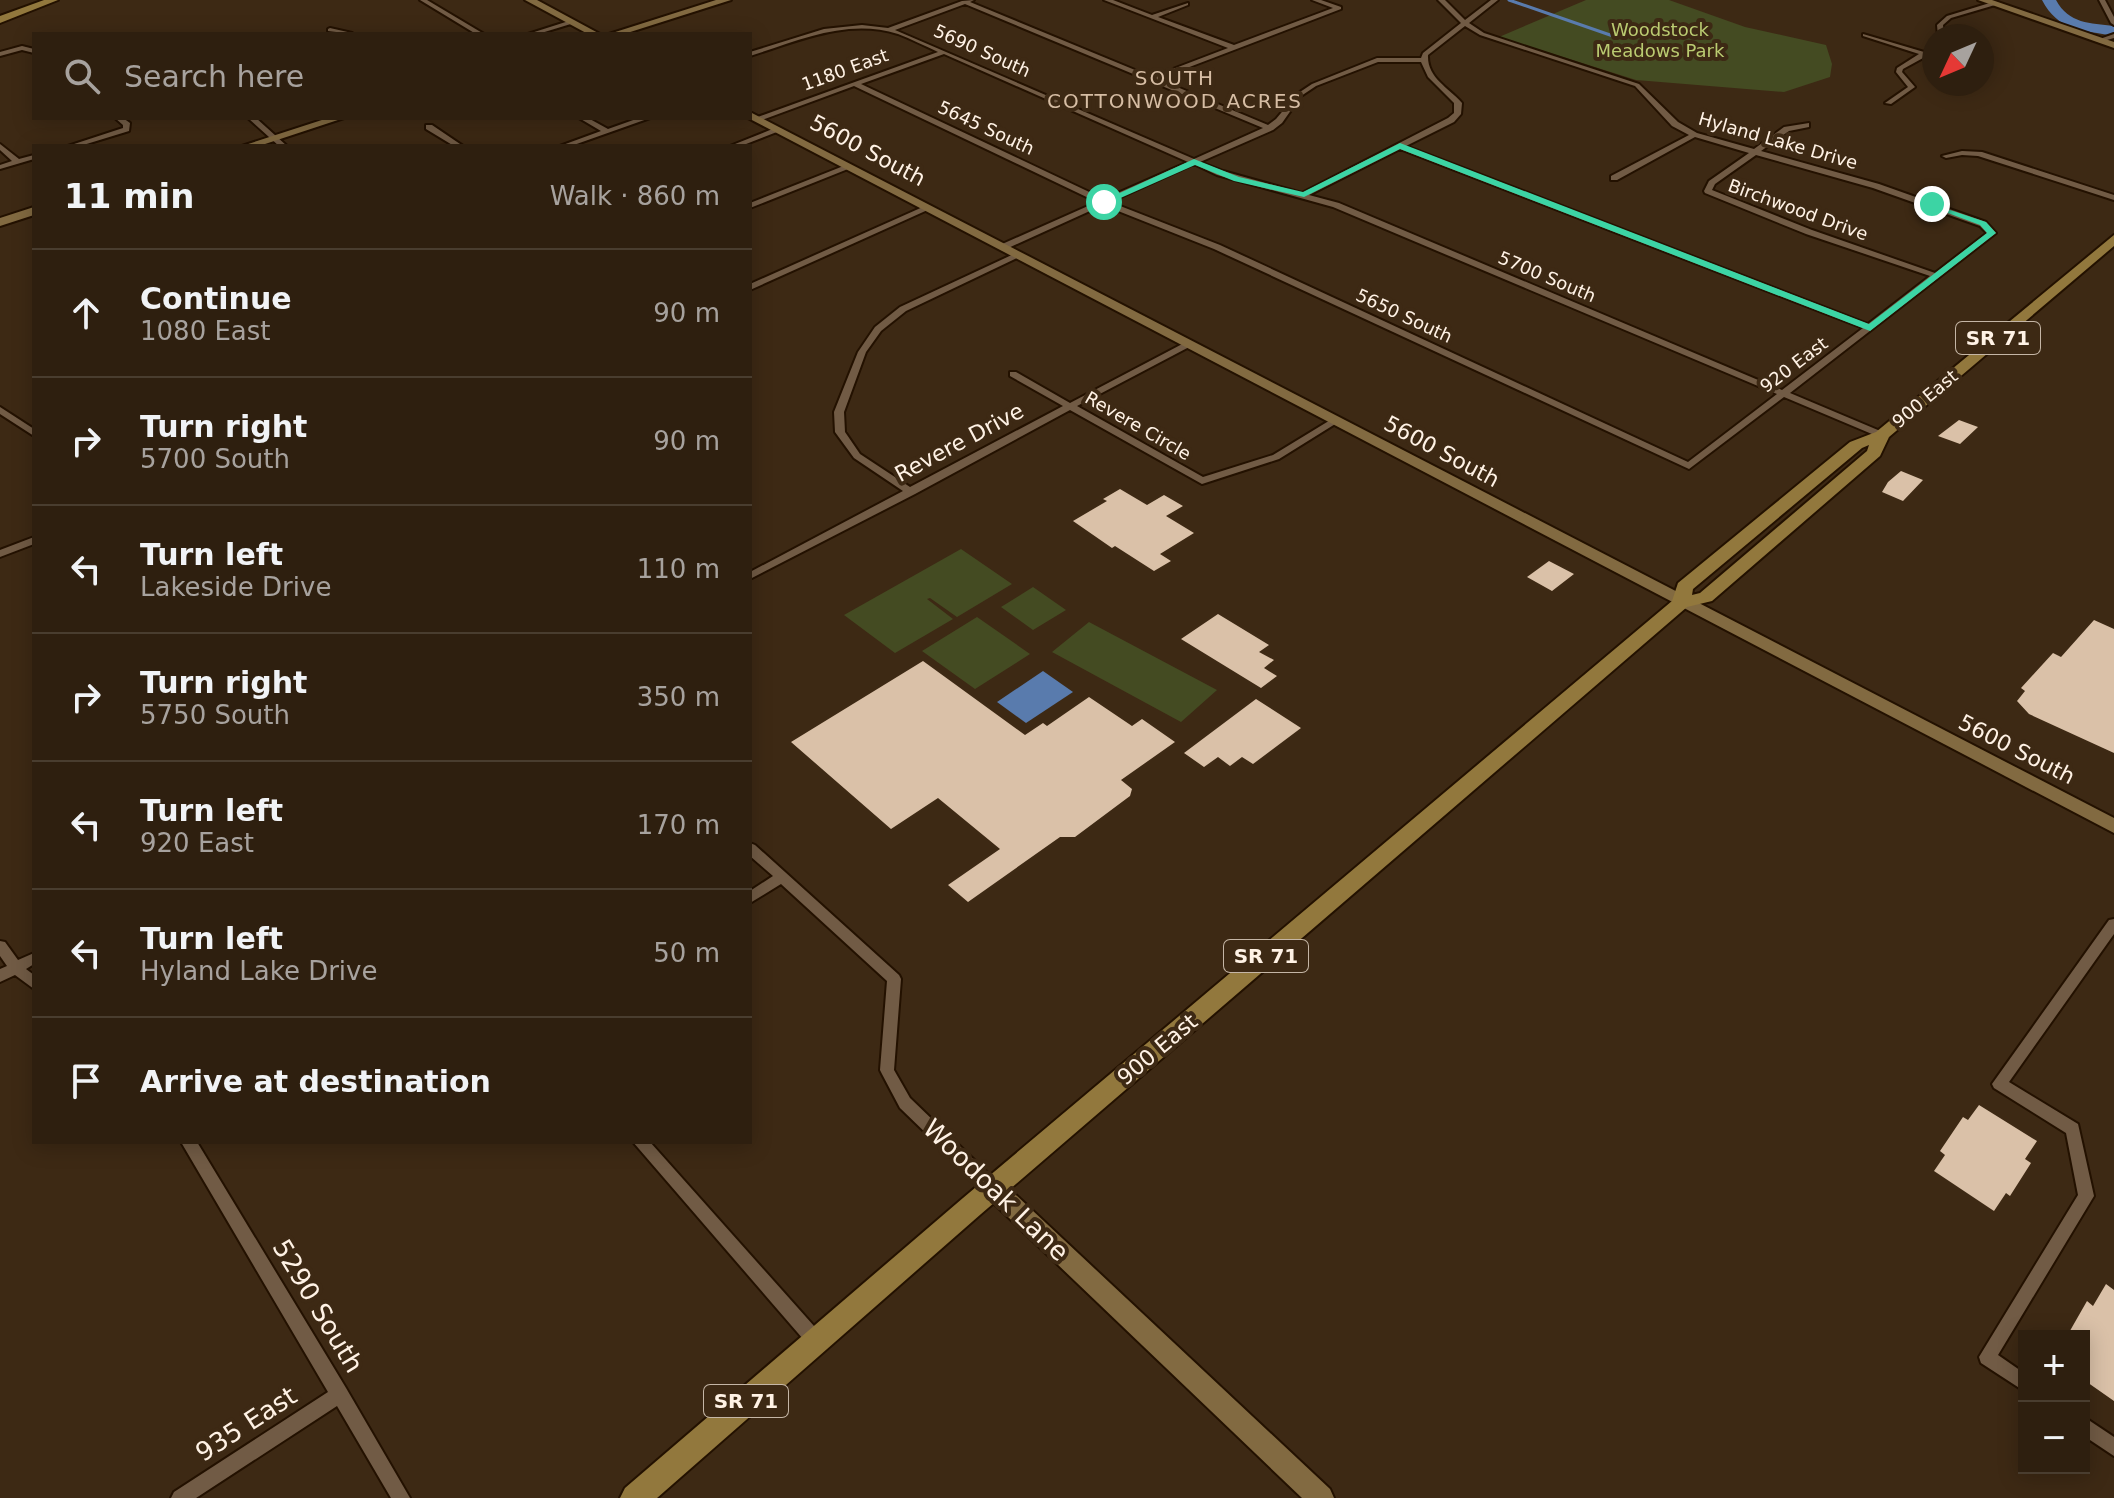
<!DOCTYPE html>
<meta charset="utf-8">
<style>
:root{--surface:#2e1f0f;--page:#3a2c1d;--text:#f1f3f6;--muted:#a7a29e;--line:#493d2f}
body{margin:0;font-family:"DejaVu Sans",sans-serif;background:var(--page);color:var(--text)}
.controls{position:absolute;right:24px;bottom:24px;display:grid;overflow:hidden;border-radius:0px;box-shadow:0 4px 20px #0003}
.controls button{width:72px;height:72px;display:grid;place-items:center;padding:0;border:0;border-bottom:2px solid var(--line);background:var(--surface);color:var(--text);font:40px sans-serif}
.compass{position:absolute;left:1922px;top:24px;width:72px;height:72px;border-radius:50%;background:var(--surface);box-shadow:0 4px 20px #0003;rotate:226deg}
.stop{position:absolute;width:24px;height:24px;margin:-18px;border:6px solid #3cd4a4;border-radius:50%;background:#fff}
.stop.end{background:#3cd4a4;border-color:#fff;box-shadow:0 2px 8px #0008}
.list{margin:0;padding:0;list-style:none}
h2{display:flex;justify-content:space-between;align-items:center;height:104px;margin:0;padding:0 32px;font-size:34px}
h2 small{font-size:26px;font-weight:400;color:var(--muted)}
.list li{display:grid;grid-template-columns:52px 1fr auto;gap:24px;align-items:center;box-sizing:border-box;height:128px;padding:0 32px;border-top:2px solid var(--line)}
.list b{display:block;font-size:30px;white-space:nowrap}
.list p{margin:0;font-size:26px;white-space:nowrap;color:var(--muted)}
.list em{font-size:26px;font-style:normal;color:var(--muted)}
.icon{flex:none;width:44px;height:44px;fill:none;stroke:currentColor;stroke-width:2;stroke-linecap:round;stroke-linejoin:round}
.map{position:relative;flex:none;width:2114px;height:1498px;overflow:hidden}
.search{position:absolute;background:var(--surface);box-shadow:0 4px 20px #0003;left:32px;top:32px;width:720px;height:88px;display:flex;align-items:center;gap:20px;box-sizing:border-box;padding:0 28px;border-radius:0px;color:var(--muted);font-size:30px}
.panel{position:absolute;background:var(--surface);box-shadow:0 4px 20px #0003;left:32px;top:144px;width:720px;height:1000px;border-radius:0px}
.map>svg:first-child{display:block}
.green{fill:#444b22}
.water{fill:#597bad}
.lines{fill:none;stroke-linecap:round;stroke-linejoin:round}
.stream{stroke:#597bad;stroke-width:3}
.river{fill:#597bad;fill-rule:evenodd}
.building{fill:#dac1a8}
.street-casing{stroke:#231100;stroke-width:4}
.secondary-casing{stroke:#231100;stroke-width:4}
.primary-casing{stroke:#231100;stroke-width:4}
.street{fill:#715b45;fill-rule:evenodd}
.secondary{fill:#826a41;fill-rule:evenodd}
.primary{fill:#92783d;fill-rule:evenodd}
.route{fill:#3cd4a4}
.labels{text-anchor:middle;stroke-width:8;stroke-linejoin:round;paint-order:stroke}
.far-park-label{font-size:18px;fill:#bacb71;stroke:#3d2914}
.far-street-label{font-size:18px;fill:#fff2e5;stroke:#3d2914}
.far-neighbourhood-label{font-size:20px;letter-spacing:2px;fill:#d6bda4;stroke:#3d2914}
.shield{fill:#3d2914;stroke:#c5b6a6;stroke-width:2}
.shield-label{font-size:20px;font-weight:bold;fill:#fff2e5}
.street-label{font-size:22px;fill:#fff2e5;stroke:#3d2914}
.near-street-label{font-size:26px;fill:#fff2e5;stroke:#3d2914}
</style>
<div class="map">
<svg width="2114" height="1498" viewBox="0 0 2114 1498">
<rect width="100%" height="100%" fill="#3d2914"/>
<!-- green -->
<path class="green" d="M1586,0h83l76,27 81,18 6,19 -2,13 -46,15 -148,-12 -137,-43z
M961,549l51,35 -55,33 -27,-19 -3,1 26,20 -58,34 -51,-38z
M1033,587l33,23 -33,20 -32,-23z
M977,617l53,37 -55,35 -53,-38z
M1089,622l128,68 -36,32 -129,-70z"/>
<!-- water -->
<path class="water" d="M1043,671l30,21 -47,31 -29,-21z"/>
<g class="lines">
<!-- stream -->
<path class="stream" d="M1509,0l104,36"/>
<!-- river -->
<path class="river" d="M2042,0h14c13,24 34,23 58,26v10c-32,-6 -56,-5 -72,-36z"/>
</g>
<!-- building -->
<path class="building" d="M1959,420l19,7 -18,17 -22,-8z
M1901,471l22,9 -20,21 -21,-9 6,-10z
M1120,489l27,16 17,-10 19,11 -17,10 28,17 -34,21 11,7 -17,10 -39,-25 -3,2 -39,-27 34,-20 -4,-2z
M1549,561l25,13 -22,17 -25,-14z
M1218,614l51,31 -10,7 15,8 -10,8 13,8 -16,12 -80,-49z
M2094,620l20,9v124l-85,-39 -12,-13 8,-10 -4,-3 32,-35 8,4z
M923,661l102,74 18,-12 4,3 42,-29 43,29 10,-7 33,23 -54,38 11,9 -2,7 -55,41h-15l-92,65 -20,-17 52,-36 -62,-51 -47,31 -100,-87z
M1256,699l45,29 -48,36 -11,-7 -12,9 -12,-9 -14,10 -20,-14z
M1979,1105l58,36 -12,18 6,4 -21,33 -4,-3 -12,18 -60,-40 11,-16 -5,-4 23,-34 5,3z
M2106,1284l8,6v111l-30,-21v-44h-17l20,-35 6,5z"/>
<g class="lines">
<defs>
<path id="street" d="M420,0h7l57,34h-8z
M974,0l-4,2 182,75 76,-29 -124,-48h9l39,15 36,-12v2l-30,12 76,28 99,-37 -21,-8h9l20,7v2l-183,70 110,46 8,-6 21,-25 15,-10 65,-26h44l2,-5 38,-30 -23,-23h7l20,20 26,-20h7l-29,23 15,10 155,51 39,38 19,11 57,16 30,-22 25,-4v4l-20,4 -28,20 118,33 107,38 10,11 -206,160 95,40v4h-6l-95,-40 -95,72 -475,-220 -111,-44 -97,44h-6v-4l97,-43 -243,-116 -95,35 -7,-2 186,-67c-13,-6 -27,-13 -40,-18 -51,-16 -100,7 -148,22v-4l74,-23 38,-4 26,3 74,-27zM965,4l298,124 -69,31 -299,-129zM1465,26l15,9 155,51 37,40 17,9 -78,41v4h6l78,-43 54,16 -40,28 -5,10 1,2 101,41 124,42 -62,48 -462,-178 48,-24 7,-8 1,-11c-14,-16 -35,-25 -34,-48zM944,54l244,108 -84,37 -243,-115zM1378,62h43l7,15 26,26v10l-6,5 -146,75 -79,-22 -23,-9 73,-32 9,-7 19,-27 15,-10zM1400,149l463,179 -81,62 -443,-187 -30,-8zM1756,155l117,33 107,38 7,7 -52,40 -123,-43 -100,-40 3,-6zM1194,164l23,11 116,32 444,187 -89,68 -468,-217 -110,-43z
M2099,0h6l9,17v8l-3,-2z
M1993,2l2,1v2l-44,13 -8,7 1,11h-6l-1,-11 10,-9z
M572,20l2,1v2l-36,11h-10z
M330,28l22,5 1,1 -25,-3v-2z
M1863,34l61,18 10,-5v5l-31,17 -1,3 13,15 -24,17 -6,-1 23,-16 -12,-15 1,-4 22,-14 -56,-18z
M2114,34v4l-14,4 -3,-2z
M22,46l12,3v4l-12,-3 -22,6v-4z
M115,118h8l7,5 -1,8 -49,15h-12l55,-18v-3z
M248,118h8l31,28h-8z
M579,118h9l20,11 31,-11h11l-79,28h-11l41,-15z
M426,125h6l31,21h-9l-28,-17z
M775,128l7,2 -41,16h-11z
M0,144l19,15 15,-4v4l-34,10v-4l12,-4 -12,-11z
M1962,151l20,1 132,43v5l-136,-44 -16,-1 -16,3 -4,-2z
M846,165l7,2 -103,41v-5z
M925,206l7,2 -182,82v-6z
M1016,253h3v4l-113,54 -25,20 -15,21 -22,60 1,20 15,22 50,33 153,-81 -53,-30v-4h6l54,31 118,-62 4,3 -1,2 -114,60 126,71 70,-22 59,-36h6l2,2 -61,38 -77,25 -132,-74 -155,84 -165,85v-7l153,-81 -49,-33 -19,-26 -1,-20 24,-60 17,-25 25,-20z
M0,407l34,22v7l-34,-22z
M34,537v7l-34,13v-7z
M750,843l5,2 144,130 2,4 -7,91 16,28 88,85 3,5 -3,5 -5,2 -5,-2 -88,-85 -18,-34 -2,-4 7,-89 -106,-97 -31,19v-12l23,-15 -23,-20z
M2114,919v15l-105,148 69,42 16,72 -96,159 26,18v18l-43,-28 -2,-6 99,-162 -12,-62 -72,-45 -2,-4 117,-164z
M0,941l5,1 13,18 16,-7v11l-8,5 8,6v14l-19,-14 -15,7v-13l7,-3 -7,-10z
M181,1142h16l149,246 64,110h-19l-54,-92 -141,92h-25l3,-6 154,-100z
M633,1142h17l172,193 2,6 -2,6 -6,2 -6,-2z
M2084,1417l30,20v19l-30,-20z"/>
<path id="secondary" d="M525,0h12l63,34h-12z
M716,0h15l-107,34h-15z
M1978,0h14l122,42v6z
M750,112l1364,706v15l-1366,-715z
M328,118h16l-85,28h-17z
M34,207v8l-34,11v-8z
M993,1178l8,3 329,308 4,9h-32l-317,-303 -4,-7 4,-7z"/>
<path id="primary" d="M44,0h14l-58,23v-7z
M2114,235v11l-225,191 -9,19 -168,145 -25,6 -706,607 -324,284h-37l5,-10 338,-290 709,-597 6,-18 172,-141 26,-10zM1869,445l-2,6 -167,142 -8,2 1,-6 169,-141z"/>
</defs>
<!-- street casing -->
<use href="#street" class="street-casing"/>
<!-- secondary casing -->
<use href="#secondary" class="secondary-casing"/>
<!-- primary casing -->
<use href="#primary" class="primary-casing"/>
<!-- street -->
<use href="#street" class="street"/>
<!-- secondary -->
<use href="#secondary" class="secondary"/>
<!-- primary -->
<use href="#primary" class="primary"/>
</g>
<!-- route -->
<path class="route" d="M1400,143l469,181 118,-91 -7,-8 -51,-19v-3l57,19 10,11 -126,98 -470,-182 -96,48 -70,-16 -39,-16 -88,39 -7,-2 94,-43 45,18 64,15z"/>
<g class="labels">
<!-- far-park labels -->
<g class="far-park-label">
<text x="1660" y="36">Woodstock<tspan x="1660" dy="21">Meadows Park</tspan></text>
</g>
<!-- far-street labels -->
<g class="far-street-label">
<text transform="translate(982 51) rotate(24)" y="6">5690 South</text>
<text transform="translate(845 70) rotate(-20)" y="6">1180 East</text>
<text transform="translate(986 128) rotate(25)" y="6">5645 South</text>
<text transform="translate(1778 141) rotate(16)" y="6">Hyland Lake Drive</text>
<text transform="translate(1798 210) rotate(20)" y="6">Birchwood Drive</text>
<text transform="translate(1547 277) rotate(23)" y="6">5700 South</text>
<text transform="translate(1404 316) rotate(25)" y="6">5650 South</text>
<text transform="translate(1794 365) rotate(-37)" y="6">920 East</text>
<text transform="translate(1925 399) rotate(-40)" y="6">900 East</text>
<text transform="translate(1138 426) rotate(30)" y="6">Revere Circle</text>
</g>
<!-- far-neighbourhood labels -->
<g class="far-neighbourhood-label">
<text x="1175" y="85">SOUTH<tspan x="1175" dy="23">COTTONWOOD ACRES</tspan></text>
</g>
<!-- shield labels -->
<g class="shield">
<rect x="1956" y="322" width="84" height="32" rx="6"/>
<rect x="1224" y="940" width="84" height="32" rx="6"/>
<rect x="704" y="1385" width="84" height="32" rx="6"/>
</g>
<g class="shield-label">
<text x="1998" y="345">SR 71</text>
<text x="1266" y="963">SR 71</text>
<text x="746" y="1408">SR 71</text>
</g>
<!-- street labels -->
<g class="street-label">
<text transform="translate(868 150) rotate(28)" y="8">5600 South</text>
<text transform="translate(959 442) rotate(-28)" y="8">Revere Drive</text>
<text transform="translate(1442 451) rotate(28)" y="8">5600 South</text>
<text transform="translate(2017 749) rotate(27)" y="8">5600 South</text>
<text transform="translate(1157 1049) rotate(-40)" y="8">900 East</text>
</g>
<!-- near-street labels -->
<g class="near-street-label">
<text transform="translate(996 1190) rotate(44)" y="9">Woodoak Lane</text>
<text transform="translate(318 1306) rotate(59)" y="9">5290 South</text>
<text transform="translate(246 1424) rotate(-33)" y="9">935 East</text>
</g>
</g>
</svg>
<div class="controls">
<button>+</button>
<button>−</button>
</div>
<svg class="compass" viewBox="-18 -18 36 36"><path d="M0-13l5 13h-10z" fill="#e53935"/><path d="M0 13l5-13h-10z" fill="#a7a29e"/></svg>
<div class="stop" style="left:1104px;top:202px"></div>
<div class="stop end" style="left:1932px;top:204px"></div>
<div class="search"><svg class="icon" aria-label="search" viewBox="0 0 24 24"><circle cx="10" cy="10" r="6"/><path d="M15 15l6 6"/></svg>Search here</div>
<section class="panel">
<h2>11 min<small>Walk · 860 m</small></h2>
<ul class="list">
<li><svg class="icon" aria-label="ahead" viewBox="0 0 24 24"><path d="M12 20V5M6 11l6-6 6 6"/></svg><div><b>Continue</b><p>1080 East</p></div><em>90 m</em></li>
<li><svg class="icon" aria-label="right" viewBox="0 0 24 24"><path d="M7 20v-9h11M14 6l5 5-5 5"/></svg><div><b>Turn right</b><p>5700 South</p></div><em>90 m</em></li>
<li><svg class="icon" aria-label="left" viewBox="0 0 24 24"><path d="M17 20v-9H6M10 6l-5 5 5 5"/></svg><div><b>Turn left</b><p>Lakeside Drive</p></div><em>110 m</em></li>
<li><svg class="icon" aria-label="right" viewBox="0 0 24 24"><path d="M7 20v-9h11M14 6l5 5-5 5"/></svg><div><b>Turn right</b><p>5750 South</p></div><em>350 m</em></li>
<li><svg class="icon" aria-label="left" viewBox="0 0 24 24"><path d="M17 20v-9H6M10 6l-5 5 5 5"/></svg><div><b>Turn left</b><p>920 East</p></div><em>170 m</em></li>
<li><svg class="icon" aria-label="left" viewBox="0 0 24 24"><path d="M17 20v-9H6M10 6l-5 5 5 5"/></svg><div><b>Turn left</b><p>Hyland Lake Drive</p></div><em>50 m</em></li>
<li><svg class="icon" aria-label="arrive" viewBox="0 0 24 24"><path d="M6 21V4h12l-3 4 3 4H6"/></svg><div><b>Arrive at destination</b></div></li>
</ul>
</section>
</div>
